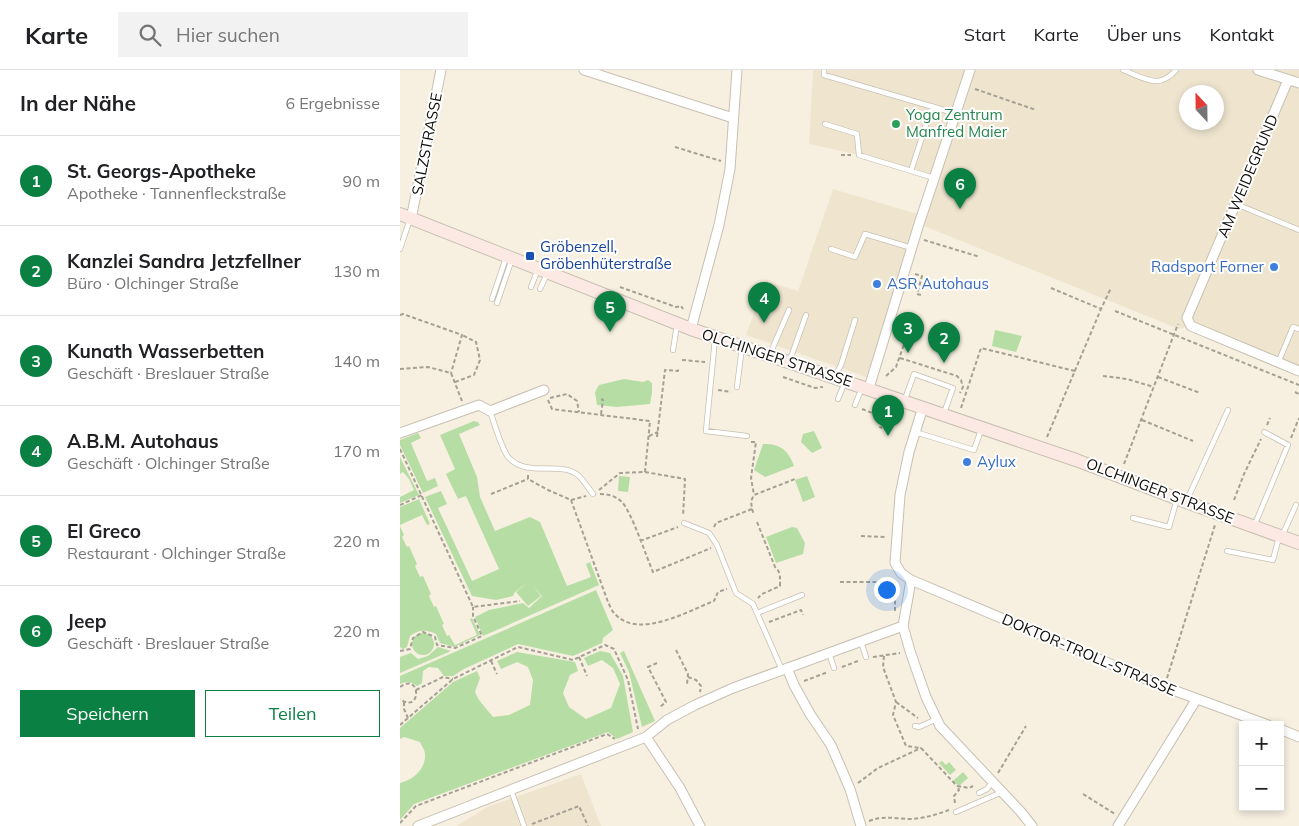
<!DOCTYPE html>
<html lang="de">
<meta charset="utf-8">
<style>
:root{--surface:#fff;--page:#f2f2f2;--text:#202124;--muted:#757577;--line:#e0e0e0;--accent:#0b8043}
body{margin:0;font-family:Mulish,sans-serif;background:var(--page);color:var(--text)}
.controls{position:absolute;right:15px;bottom:15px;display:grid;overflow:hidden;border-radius:0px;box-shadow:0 2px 8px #0003}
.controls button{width:45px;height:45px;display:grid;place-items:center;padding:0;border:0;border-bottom:1px solid var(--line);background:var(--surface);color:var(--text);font:25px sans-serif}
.compass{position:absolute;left:779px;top:15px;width:45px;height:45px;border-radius:50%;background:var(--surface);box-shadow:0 2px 8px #0003;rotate:338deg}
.you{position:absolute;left:486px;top:519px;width:18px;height:18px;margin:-12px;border:4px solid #fff;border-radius:50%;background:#1a73e8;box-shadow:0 0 0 8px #1a73e833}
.badge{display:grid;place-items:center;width:32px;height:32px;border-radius:50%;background:var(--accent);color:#fff;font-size:16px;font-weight:700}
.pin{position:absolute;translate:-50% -41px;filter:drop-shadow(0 1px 2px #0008)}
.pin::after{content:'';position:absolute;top:26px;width:18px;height:15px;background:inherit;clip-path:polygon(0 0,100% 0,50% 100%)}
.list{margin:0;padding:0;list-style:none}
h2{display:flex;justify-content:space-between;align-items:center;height:65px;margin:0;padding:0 20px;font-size:21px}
h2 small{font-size:16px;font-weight:400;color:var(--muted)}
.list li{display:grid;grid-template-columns:32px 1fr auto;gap:15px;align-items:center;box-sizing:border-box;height:90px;padding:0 20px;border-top:1px solid var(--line)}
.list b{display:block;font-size:19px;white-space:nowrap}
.list p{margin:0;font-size:16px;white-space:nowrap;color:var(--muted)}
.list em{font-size:16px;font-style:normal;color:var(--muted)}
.actions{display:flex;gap:10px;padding:15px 20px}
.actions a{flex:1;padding:11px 0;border:1px solid var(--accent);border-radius:0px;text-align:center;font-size:18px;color:var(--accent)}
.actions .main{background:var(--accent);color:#fff}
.icon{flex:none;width:28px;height:28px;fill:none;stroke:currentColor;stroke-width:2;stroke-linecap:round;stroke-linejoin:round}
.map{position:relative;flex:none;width:899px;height:756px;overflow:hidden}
header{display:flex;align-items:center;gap:30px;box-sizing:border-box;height:70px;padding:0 25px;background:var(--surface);border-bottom:1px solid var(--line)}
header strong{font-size:24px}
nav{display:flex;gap:28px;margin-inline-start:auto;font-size:18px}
.search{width:350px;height:45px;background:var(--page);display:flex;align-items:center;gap:12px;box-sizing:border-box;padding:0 18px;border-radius:0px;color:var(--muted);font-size:19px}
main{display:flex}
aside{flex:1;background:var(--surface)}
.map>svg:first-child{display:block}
.built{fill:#efe5cf;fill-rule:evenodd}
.green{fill:#b6dda4}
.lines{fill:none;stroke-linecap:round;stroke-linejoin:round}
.lane-casing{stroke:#c7c0b2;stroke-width:6}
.street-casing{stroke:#c7c0b2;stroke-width:11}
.secondary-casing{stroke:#c7c0b2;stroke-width:14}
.path{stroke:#a5a094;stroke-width:2;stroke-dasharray:4 2.5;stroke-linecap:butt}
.lane{stroke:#fff;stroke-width:4.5}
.street{stroke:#fff;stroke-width:9}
.secondary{stroke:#fce9e4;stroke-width:12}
.leisure-dot{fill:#2e9e5b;stroke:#fff;stroke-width:2}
.transit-dot{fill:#1a4fb4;stroke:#fff;stroke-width:2}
.shop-dot{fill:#3f7fe0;stroke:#fff;stroke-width:2}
.labels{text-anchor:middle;stroke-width:4;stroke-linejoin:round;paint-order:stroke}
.leisure-label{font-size:15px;fill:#27864d;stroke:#fff;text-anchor:start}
.street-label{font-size:15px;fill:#0f0d08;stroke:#fff}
.transit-label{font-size:15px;fill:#164399;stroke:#fff;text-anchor:start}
.shop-label{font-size:15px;fill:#366cbe;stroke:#fff;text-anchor:start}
</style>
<header>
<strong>Karte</strong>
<div class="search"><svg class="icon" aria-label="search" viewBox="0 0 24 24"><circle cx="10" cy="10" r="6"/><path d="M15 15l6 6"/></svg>Hier suchen</div>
<nav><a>Start</a><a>Karte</a><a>Über uns</a><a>Kontakt</a></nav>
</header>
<main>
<aside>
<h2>In der Nähe<small>6 Ergebnisse</small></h2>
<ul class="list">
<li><span class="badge">1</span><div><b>St. Georgs-Apotheke</b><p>Apotheke · Tannenfleckstraße</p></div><em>90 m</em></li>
<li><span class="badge">2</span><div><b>Kanzlei Sandra Jetzfellner</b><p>Büro · Olchinger Straße</p></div><em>130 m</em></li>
<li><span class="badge">3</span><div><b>Kunath Wasserbetten</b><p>Geschäft · Breslauer Straße</p></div><em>140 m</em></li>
<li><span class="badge">4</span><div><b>A.B.M. Autohaus</b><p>Geschäft · Olchinger Straße</p></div><em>170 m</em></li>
<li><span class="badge">5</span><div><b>El Greco</b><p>Restaurant · Olchinger Straße</p></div><em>220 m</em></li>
<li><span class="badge">6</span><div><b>Jeep</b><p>Geschäft · Breslauer Straße</p></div><em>220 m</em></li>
</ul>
<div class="actions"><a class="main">Speichern</a><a>Teilen</a></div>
</aside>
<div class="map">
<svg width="899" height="756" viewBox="0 0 899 756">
<rect width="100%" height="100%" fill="#f7f0e1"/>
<!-- built -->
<path class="built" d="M413,0h486v301l-108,-45 -12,3 -260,-105 -47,155 -126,-44 20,-54 32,10 35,-102 88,26 13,-37 -75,-23 -50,-11zM786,22h30v30h-30z
M181,704l20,52h-145l31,-19z"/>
<!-- green -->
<path class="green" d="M595,260l27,6 -6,16 -24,-6z
M224,309l19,3 5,-2 4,3v10l-2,11 -33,3 -20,-2 -2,-13 4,-7z
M74,351l4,1 2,3 -21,9 18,43 3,20 15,34 35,-14 10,5 27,64 24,-9 -5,-13 4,-2 9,23 -116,51 -8,-19 14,-7 34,-7 6,5 13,-12 -9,-10 8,10 -13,10 -12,-14 13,-11 -14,11 -2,4 -17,4 -24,-4 -47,-99 16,-6 6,13 -9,4 34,73 27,-12 -33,-73 -8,3 -12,-25 9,-5 -15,-34z
M414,361l8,17 -10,5 -11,-11 2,-8z
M18,363l3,5 -10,5 16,38 8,-3 3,8 -15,7 -23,-48v-5z
M363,374c17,-1 26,7 31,22l-29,11 -11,-7z
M0,387l19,38 -19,8v-6l14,-7 -5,-11 -6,-7 -3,2z
M219,406l11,1 -2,15 -10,-1z
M407,406l8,21 -12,5 -8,-22z
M19,429l11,25 -3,1 -5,-10 -22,10v-18z
M0,456l4,9 -2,2 5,10 2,-1 8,18 -2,2 5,11 3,-1 8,18 -2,2 5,11 2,-1 8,18 -2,1 5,11 2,-1 6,10 22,-10 -7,-16 2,-1 8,17 -26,12 -14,-4 -4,-9c-10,-4 -16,-5 -26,2l-3,11 -4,2 -3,-2z
M392,457l5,1 8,15 -2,11 -27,9 -10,-26z
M196,520l17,40 -10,8 -1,5 -29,13 -55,-12 -54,25 -11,7h-9l-6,-8 -9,-1 -6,4 -1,12 -5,3c-7,-5 -10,-5 -17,-2v-8z
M12 574a11 11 0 1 1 22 0a11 11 0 1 1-22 0Z
M38,577l13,4 -51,22v-16l11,-4 7,6 10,-3z
M200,581l10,2 13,23 10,56 -16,7 -9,-7 -194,72 -14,16v-37c13,-3 26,-14 25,-29 0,-4 -4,-9 -5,-12l-16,-5 -4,2v-11l53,-46 24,-11 3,7 -5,14 4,8 14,17 16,-2 21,-10 3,-25 -5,-13 -11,-5 -16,7 -4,-8 20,-9 58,10 3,9 -8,4 -7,18 6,14 17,12 25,-11 9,-24 -7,-16 -11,-8 -14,6 -4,-8z
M224,581l31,70 -13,6 -13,-55 -9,-19z
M542,691l4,4 3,-3 7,8 -6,5 -11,-12z
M563,702l5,6 -9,8 -6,-5z"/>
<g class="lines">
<defs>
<path id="lane" d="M424,0v5l130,38
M723,0c21,8 36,20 53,0
M425,54l32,10 2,21 75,23
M511,101l21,-65
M836,134l63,26
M0,179l10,-30
M431,179l24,8 10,-23 47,14
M131,217l7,-18
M140,219l7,-15
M92,229l14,-41
M97,233l15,-44
M315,269l-9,92 41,5
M273,280l4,-25
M370,284l19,-44
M390,290l16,-45
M878,293l15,-36 6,2
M435,306l6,-11 14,-45
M337,317l5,-40
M438,329l7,-17
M505,329l9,-25 39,14 -9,25
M455,335l6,-15
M90,341c4,11 12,40 19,47 19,20 52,2 70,18 5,5 10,13 14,18
M490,357l9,-27
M515,362l59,18 7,-20
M787,430l41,-90
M733,448l36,9 8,-28
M284,453l25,10 8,12 19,48 17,11 29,66
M855,454l33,-79 -24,-13
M882,466l14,-31
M827,481l46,9 6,-23
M357,543l45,-18
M461,572l5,15
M429,583l5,15
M515,656l4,1 18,-8
M111,720l13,36
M579,723l8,-4 5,-7
M556,742l46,-20"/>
<path id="street" d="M184,0l149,48
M858,0l41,13
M888,10l-101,238 4,8 108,45
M11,149l30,-149
M291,259l28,-104 11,-56 7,-99
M469,318l50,-164 51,-154
M523,337l-14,45 -9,43 -5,68 6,10 10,7 254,107 103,38
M0,363l79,-28 11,6 54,-21
M511,510l-8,46 7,25 16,46 14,29 81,86 11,14
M387,598l7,17 16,29 21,31 19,44 11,37
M880,659l19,8
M246,667l34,51 20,38
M18,756l228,-89 21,-17 28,-15 38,-17 170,-62
M718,756l78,-126"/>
<path id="secondary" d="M0,144l291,115 385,131 110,42 113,41"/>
</defs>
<!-- lane casing -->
<use href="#lane" class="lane-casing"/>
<!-- street casing -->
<use href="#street" class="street-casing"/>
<!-- secondary casing -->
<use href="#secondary" class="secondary-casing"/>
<!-- path -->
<path class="path" d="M575,19l61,21
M275,77l46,14
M441,85h10
M524,170l56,17
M515,204l7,2 -5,18 4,1
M220,217l56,20 5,-1 2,3
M651,218l50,21 10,-21
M715,241l184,74
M0,245l3,-1 59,21 -11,38
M498,259l6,2 2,-6h2
M500,288l57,18 4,4 2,7 -3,6
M282,290l23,2
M0,299l28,-2 23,6 11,28
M486,306l10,-9 12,-34
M703,306l24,3 27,8
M383,307l32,11 8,-1
M758,307l42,16
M55,312l19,-7 6,-15 -4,-18 -14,-7
M318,320l13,2
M895,322l4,2
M150,328l17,-4 10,7 2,11
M148,330l4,9 98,12 -5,51
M561,338l20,-60 94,23
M462,339l21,8 -3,10 2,1
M201,344l2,-14 -2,-1
M742,350l51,21
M867,355l3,-7
M249,366l9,-4
M257,367l8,-67 13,1v-3
M647,367l54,-128
M891,368l8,-20
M351,372h5l-5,36 3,17
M0,379l73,158 47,-6
M724,394l54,-140
M128,405v4l20,11 23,10 15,-4
M199,420l21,-17 25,-1 40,7 -2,37
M91,424l37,-15
M200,424c8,0 16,2 22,8 10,11 24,54 31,70l58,-24
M171,430l37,102c2,4 4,10 8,13 24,24 72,-4 98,-14l4,-9 9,-3
M834,430l10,-26 17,-35
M0,435l22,-10
M352,439l2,6
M357,452l18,45c6,5 5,11 5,19l-18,8 -4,4
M314,457l2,-4 36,-14 -1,-8 3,-6 41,-16
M461,466l25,1
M240,471l38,-14
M440,512h55
M495,541v-31
M369,552l32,-12 2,5
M276,580l12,24 -1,10
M0,581l10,-2 3,-11 10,-6 12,5 2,8 18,3 27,-12 -9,-20v-9
M484,586l-1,11 13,35 -3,13 13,31 15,2 36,38
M179,587l8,19
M473,587l27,-4
M91,591l6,13
M257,593l-9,4 18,35 -6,5
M442,597l16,-6
M288,607l8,3 5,6 -1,6
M767,608l48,-153
M404,611l24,-9
M0,617c21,-16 22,28 0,12
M16,620l27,-13 10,2
M4,632v7l4,9
M496,632l22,16
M0,655l53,-46 65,-32 55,13 32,-15 9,4 14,31 10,49
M598,703l28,-47
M458,713l20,-15 43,-20
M683,724l32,20
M555,733l-1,-7 5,-6 -2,-4 12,2 4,-2
M469,751c13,-5 25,-3 38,-2 16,0 28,-4 42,-9
M0,753l16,-17 191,-72 8,5
M132,754l47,-18 9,20"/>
<!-- lane -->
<use href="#lane" class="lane"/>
<!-- street -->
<use href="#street" class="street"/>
<!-- secondary -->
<use href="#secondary" class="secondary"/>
</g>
<!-- markers -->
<circle class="leisure-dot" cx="496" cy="54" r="5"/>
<rect class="transit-dot" x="125" y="181" width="10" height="10" rx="2.5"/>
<g class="shop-dot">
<circle cx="874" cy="197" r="5"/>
<circle cx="477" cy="214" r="5"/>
<circle cx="567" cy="392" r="5"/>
</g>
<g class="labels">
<!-- leisure labels -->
<g class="leisure-label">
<text x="506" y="50">Yoga Zentrum<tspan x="506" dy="17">Manfred Maier</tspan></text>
</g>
<!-- street labels -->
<g class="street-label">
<text transform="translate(27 74) rotate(-79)" y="5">SALZSTRASSE</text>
<text transform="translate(848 106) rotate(-67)" y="5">AM WEIDEGRUND</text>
<text transform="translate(377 288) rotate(18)" y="5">OLCHINGER STRASSE</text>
<text transform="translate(760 421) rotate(21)" y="5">OLCHINGER STRASSE</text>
<text transform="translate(689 585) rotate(23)" y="5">DOKTOR-TROLL-STRASSE</text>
</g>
<!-- transit labels -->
<g class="transit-label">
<text x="140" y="182">Gröbenzell,<tspan x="140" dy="17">Gröbenhüterstraße</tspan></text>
</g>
<!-- shop labels -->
<g class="shop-label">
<text x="864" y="202" text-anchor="end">Radsport Forner</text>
<text x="487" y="219">ASR Autohaus</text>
<text x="577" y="397">Aylux</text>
</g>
</g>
</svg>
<div class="controls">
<button>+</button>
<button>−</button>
</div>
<svg class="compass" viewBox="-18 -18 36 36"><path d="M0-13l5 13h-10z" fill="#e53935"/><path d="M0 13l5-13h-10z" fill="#757577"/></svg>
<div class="you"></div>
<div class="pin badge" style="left:488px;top:366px">1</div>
<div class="pin badge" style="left:544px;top:293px">2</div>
<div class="pin badge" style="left:508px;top:283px">3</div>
<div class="pin badge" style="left:364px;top:253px">4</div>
<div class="pin badge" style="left:210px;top:262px">5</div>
<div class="pin badge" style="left:560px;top:139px">6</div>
</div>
</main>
